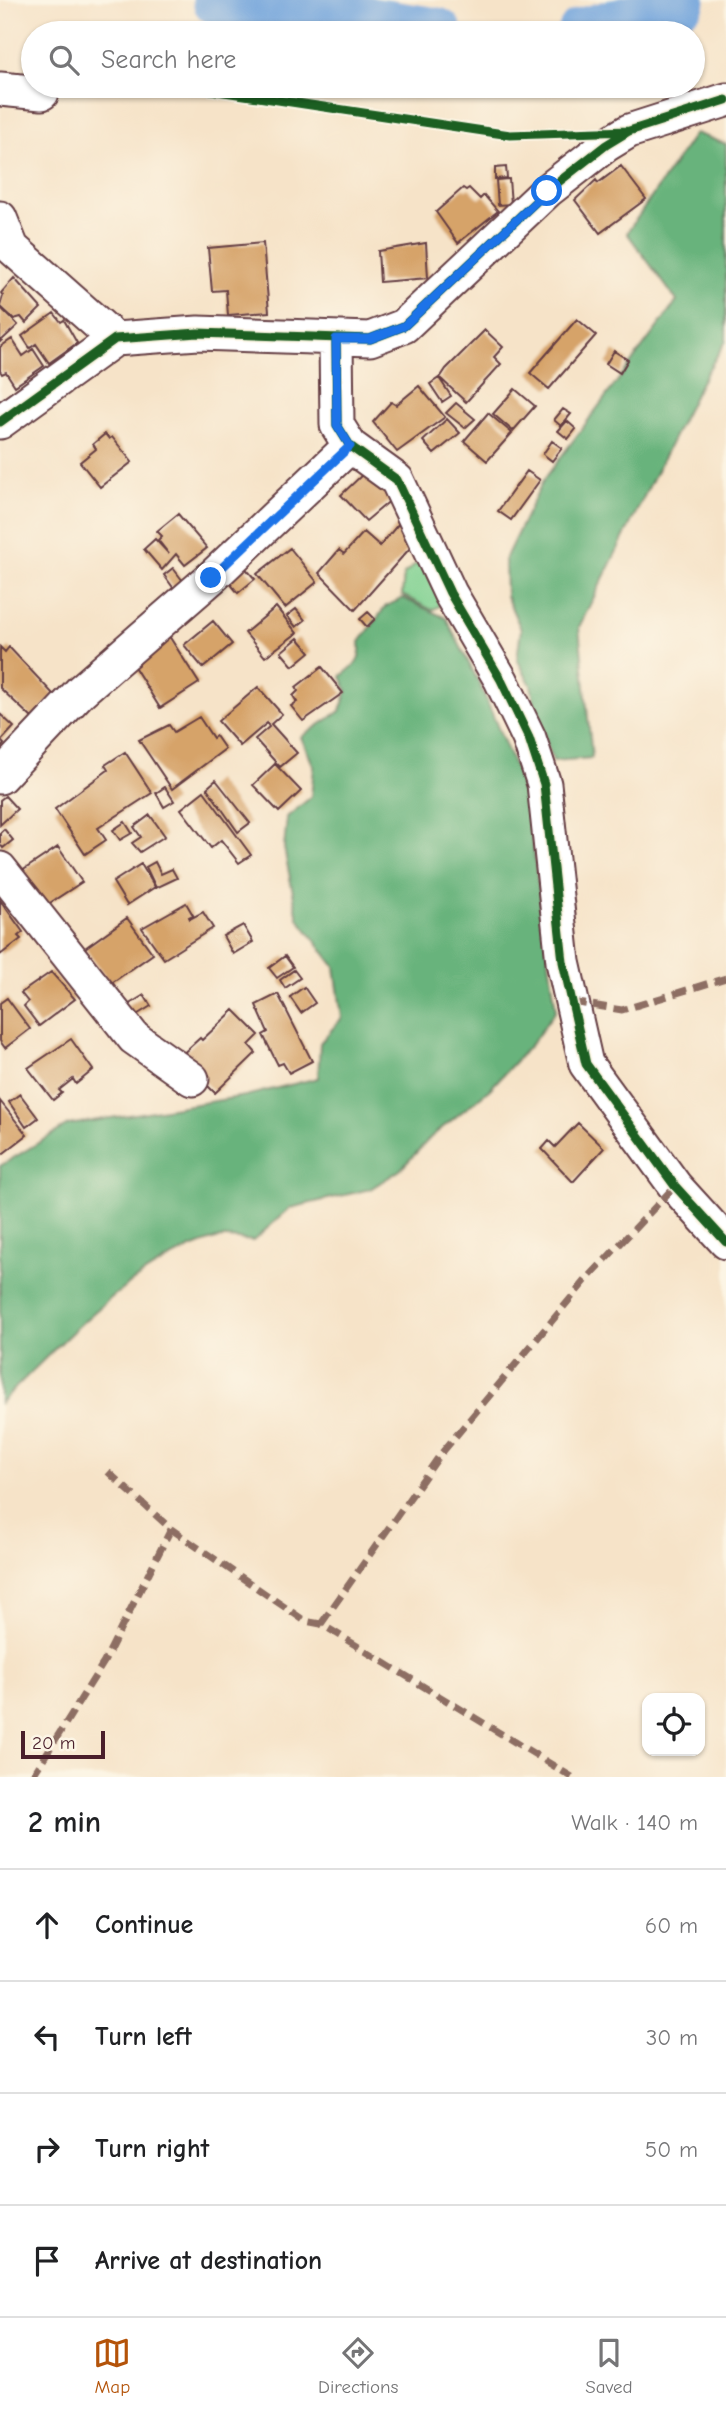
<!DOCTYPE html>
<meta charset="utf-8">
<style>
:root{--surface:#fff;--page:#f6f6f6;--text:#202124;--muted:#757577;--line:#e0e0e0;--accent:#b45309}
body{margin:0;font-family:"Comic Neue",sans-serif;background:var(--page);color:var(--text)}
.controls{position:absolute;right:21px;bottom:21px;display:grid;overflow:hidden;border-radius:14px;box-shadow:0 2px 5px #0004}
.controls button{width:63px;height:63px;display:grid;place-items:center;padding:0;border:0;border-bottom:2px solid var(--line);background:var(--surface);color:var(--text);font:35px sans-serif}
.scale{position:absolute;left:21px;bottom:18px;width:84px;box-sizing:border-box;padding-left:7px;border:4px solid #4a1f2b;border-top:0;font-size:19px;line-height:24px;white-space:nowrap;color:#4a1f2b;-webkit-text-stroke:5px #fcf5e5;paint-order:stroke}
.stop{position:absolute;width:21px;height:21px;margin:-16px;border:5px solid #1a73e8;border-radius:50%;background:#fff}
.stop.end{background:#1a73e8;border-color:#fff;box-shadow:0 2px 7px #0008}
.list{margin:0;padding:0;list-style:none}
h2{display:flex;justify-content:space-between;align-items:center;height:91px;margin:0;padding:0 28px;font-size:30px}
h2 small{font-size:23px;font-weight:400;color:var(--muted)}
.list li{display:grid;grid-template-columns:46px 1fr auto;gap:21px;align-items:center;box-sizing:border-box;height:112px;padding:0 28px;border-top:2px solid var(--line)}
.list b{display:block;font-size:26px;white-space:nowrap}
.list em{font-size:23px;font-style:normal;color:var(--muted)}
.icon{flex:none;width:38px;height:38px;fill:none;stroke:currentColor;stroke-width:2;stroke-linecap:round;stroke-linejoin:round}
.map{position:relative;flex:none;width:726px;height:1777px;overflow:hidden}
.search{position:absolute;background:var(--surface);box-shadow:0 2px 5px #0004;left:21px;right:21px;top:21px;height:77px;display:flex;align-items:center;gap:18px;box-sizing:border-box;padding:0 24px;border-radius:38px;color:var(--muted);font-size:26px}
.sheet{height:539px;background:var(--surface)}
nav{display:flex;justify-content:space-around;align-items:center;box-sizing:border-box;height:98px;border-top:2px solid var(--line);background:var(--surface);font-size:19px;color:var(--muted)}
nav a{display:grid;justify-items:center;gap:4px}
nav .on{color:var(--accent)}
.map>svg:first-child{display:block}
.green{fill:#81d192;stroke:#66785e;stroke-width:2}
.forest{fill:#68b37c;stroke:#596954;stroke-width:2}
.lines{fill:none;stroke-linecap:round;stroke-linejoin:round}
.river{stroke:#6fa3dc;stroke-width:51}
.building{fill:#d6a369}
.minor-casing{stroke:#643c43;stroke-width:37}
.path{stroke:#643c43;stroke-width:4.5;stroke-dasharray:2 5;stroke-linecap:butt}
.minor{stroke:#fff;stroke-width:33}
.quiet{stroke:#8d6e63;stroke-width:7;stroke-dasharray:14 7;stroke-linecap:butt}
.cycleway-casing{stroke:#fcf5e5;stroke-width:13}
.cycleway{stroke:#1b5e20;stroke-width:9}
.route{stroke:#1a73e8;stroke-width:9}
</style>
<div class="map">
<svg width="726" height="1777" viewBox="0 0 726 1777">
<rect width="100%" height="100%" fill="#fcf5e5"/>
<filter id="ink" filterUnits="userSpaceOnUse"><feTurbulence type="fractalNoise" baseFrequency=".0143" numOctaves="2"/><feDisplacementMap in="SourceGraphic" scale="14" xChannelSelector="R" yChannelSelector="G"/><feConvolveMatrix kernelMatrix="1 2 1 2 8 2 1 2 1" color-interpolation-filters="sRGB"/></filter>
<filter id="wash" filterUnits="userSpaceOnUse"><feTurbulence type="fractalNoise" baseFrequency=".00686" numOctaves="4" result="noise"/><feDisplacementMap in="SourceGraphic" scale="28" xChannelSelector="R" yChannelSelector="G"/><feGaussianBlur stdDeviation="1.57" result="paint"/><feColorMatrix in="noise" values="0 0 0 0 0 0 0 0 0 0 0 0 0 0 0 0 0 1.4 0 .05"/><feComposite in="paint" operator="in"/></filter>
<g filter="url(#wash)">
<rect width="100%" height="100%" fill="#f6e3c8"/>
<!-- green -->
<path class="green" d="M421,560l22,44 -11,6 -30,-15 2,-21z"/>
<!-- forest -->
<path class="forest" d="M695,133l31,11v197l-25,41 -122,245 13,131 -39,3 -16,-44 -6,-32 -14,-26 4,-30 -15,-33 -1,-37 38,-78 134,-180 -50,-68z
M403,598l43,20 34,67 45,107 31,218 -23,32 -43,47 -59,48 -31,33 -30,19 -80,19 -37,33c-11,-1 -26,-5 -37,-2 -88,27 -152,102 -216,164v-237l68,-41 177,-29 73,-18 2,-35 22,-25 -7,-51 -37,-49 -14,-70 3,-31 24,-20 3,-30 -13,-30 39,-26 7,-20 -6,-15c14,-10 21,-16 19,-34l26,-36z"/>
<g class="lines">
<!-- river -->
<path class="river" d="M218,0l219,33
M583,33l62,-17 35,-16"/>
</g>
<g id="blocks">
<!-- building -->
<path class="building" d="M621,166l25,33 -46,34 -25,-33 21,-20 2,3z
M506,167l1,11 -12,1v-11z
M509,179l2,25 -13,1 -2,-25z
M463,188l3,2 3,-2 11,11 4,-4 14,16 -40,32 -22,-31z
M263,243l6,69 -41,3 -2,-25 -14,1 -4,-43z
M426,243l2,35 -48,4 -2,-31z
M14,278l27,30 -15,15 -5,-6 -7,2 -14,-13 3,-10 -2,-3z
M0,307l18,18 -18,17z
M54,313l7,9 3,-2 13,23 -28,20 -13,-19 -6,4 -8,-12z
M577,319l19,16 -47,54 -19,-16z
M485,330l18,17 -9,10 7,7 -35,38 -26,-24 6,-9z
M12,339l11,17 10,-7 11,17 -29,20 -9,-14 -4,2 -2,-3v-24z
M614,351l14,9 -8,13 -14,-9z
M439,378l12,18 -9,6 -12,-18z
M419,386l26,31 -48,35 -24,-30 18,-20 5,3z
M515,389l20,17 -22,25 -20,-17z
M456,403l19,16 -10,9 -19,-15z
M563,409l8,5 -10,12 -7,-6z
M488,413l24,20 -25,28 -23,-20z
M447,419l13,14 -26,21 -11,-13z
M567,421l9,8 -8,10 -10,-8z
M105,434l4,5 3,-2 20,25 -32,25 -20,-25 16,-13 -3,-5z
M552,441l10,7 -10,13 -9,-7z
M527,471l13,9 -29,40 -13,-9z
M364,473l28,26 -26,22 -25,-26z
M178,514l29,34 -22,17 -9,-11 -14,16 -18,-21 11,-10 14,15 -11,-14 4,-4 -5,-5z
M399,523l12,24 -56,63 -36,-37 20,-23 5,4 20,-22 16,14z
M290,548l27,34 -32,26 -28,-34z
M241,563l14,16 -17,14 -13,-16z
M173,568l13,17 -9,8 -13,-18z
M276,607l21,26 -32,24 -20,-24z
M296,609l9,11 -9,7 -9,-11z
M368,612l7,7 -8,8 -7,-8z
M213,621l19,23 -29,24 -19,-23z
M169,636l30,47 -39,25 -30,-48z
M298,638l12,14 -17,14 -12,-14z
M0,647l5,5 4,-5 45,48 -22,23 -32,-30z
M322,667l21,26 -40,28 -12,-15 6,-4 -4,-6 5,-5 -2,-4z
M258,687l24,27 -11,10 26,29 -17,14 -25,-28 14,-12 -2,-4 -27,23 -22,-25z
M0,714l14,13 -13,14 3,3 -4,5z
M199,717l14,21 3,-2 9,13 -53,40 -33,-49 30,-15 5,7z
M125,752l27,41 -54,35 8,12 -21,14 -30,-45 53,-39 -3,-5z
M275,764l26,27 -22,21 -26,-27z
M216,780l34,43 -12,9 -31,-44z
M165,787l9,14 -10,6 -8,-14z
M204,791l47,64 -12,8 -18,-23 -10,8 -30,-39z
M5,796l12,13 -17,16v-25z
M150,815l15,21 -25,16 -8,-9 9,-6 -7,-10z
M125,822l7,11 -12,7 -7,-10z
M4,829l9,11 -10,8 -3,-4v-11z
M58,847l24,35 -40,26 -23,-35z
M155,862l6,12 11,-5 5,9 -21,10 -10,-21z
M141,864l14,23 -28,18 -14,-23z
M0,900l23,32 -5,4 3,3 -21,16z
M186,903l7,12 -4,2 1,2 13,-7 10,16 -49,31 -22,-31z
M127,918l26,36 -43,30 -25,-36z
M243,925l10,17 -20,12 -10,-18z
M285,956l8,11 -16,11 -8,-10z
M294,970l6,8 -15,10 -5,-8z
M51,972l24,27 -36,27 -15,-20 4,-4 -7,-9z
M304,987l11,16 -14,10 -11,-16z
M278,994l34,67 -23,12 -6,-10 -5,2 -15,-30 5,-3 -12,-27z
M144,995l7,11 -21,13 -7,-11z
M7,998l23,31 -25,19 -5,-7v-38z
M234,1010l25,25 -10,10 7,8 -41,40 -36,-36 21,-19 2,2z
M71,1039l22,31 -17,14 -3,-5 -14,11 3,3 -9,7 -25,-32z
M20,1094l18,24 -12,9 -17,-25z
M0,1101l27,34 -27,21z
M578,1123l26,25 -31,34 -31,-33 7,-8 6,6z"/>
</g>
</g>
<g filter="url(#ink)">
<use href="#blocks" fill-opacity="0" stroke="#643c43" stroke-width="2"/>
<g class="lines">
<defs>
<path id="minor" d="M0,89l42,4
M0,218l12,30 103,91
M336,339l1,86 13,21 47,34 53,113 51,87 28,58 15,46 19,178 23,102 89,122 51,56
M0,422l115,-83 83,-6 172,6 34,-13 143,-135 59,-46 23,-14 97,-31
M0,777l81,-86 130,-113 139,-132
M0,869l134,169 58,41"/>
</defs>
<!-- minor casing -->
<use href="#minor" class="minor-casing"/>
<!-- path -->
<path class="path" d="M184,86l326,49 62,-3"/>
<!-- minor -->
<use href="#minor" class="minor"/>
<!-- quiet -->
<path class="quiet" d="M572,1002l50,8 104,-32
M108,1472l63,57 134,92 16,3 251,153
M321,1624l119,-169 146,-175 89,-94
M32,1777l72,-115 67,-133"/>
<defs>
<path id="cycleway" d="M184,86l326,49 119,-4
M336,339l1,86 13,21 47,34 53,113 51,87 28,58 15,46 19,178 23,102 89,122 51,56
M0,422l115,-83 83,-6 172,6 34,-13 143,-135 59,-46 23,-14 97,-31"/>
</defs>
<!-- cycleway casing -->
<use href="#cycleway" class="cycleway-casing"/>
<!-- cycleway -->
<use href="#cycleway" class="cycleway"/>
</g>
</g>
<g class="lines" filter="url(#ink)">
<!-- route -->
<path class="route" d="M211,578l139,-132 -13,-21 -1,-86h34l34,-13 143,-135"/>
</g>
</svg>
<div class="controls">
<button><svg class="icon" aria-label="locate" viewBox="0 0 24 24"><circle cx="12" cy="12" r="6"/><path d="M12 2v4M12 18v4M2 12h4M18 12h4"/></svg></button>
</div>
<div class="scale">20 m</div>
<div class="stop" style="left:547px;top:191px"></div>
<div class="stop end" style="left:211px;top:578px"></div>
<div class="search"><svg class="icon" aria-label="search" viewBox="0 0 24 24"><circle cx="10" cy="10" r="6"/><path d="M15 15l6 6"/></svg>Search here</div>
</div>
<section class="sheet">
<h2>2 min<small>Walk · 140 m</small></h2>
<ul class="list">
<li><svg class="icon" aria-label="ahead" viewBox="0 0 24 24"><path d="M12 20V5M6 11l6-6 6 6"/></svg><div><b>Continue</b></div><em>60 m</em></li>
<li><svg class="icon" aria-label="left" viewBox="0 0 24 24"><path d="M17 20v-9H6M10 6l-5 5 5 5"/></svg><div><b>Turn left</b></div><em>30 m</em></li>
<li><svg class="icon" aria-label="right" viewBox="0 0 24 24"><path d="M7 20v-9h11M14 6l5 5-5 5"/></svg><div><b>Turn right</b></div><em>50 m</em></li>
<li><svg class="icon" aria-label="arrive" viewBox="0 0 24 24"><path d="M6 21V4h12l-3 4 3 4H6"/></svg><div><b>Arrive at destination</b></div></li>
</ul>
</section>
<nav>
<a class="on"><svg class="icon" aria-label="map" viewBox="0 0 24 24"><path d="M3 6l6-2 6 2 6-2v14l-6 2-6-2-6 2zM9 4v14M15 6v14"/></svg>Map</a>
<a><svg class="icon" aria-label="directions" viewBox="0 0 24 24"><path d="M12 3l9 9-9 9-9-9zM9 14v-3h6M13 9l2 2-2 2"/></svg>Directions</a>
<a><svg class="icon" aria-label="saved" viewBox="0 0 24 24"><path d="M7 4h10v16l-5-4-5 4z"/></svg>Saved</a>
</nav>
